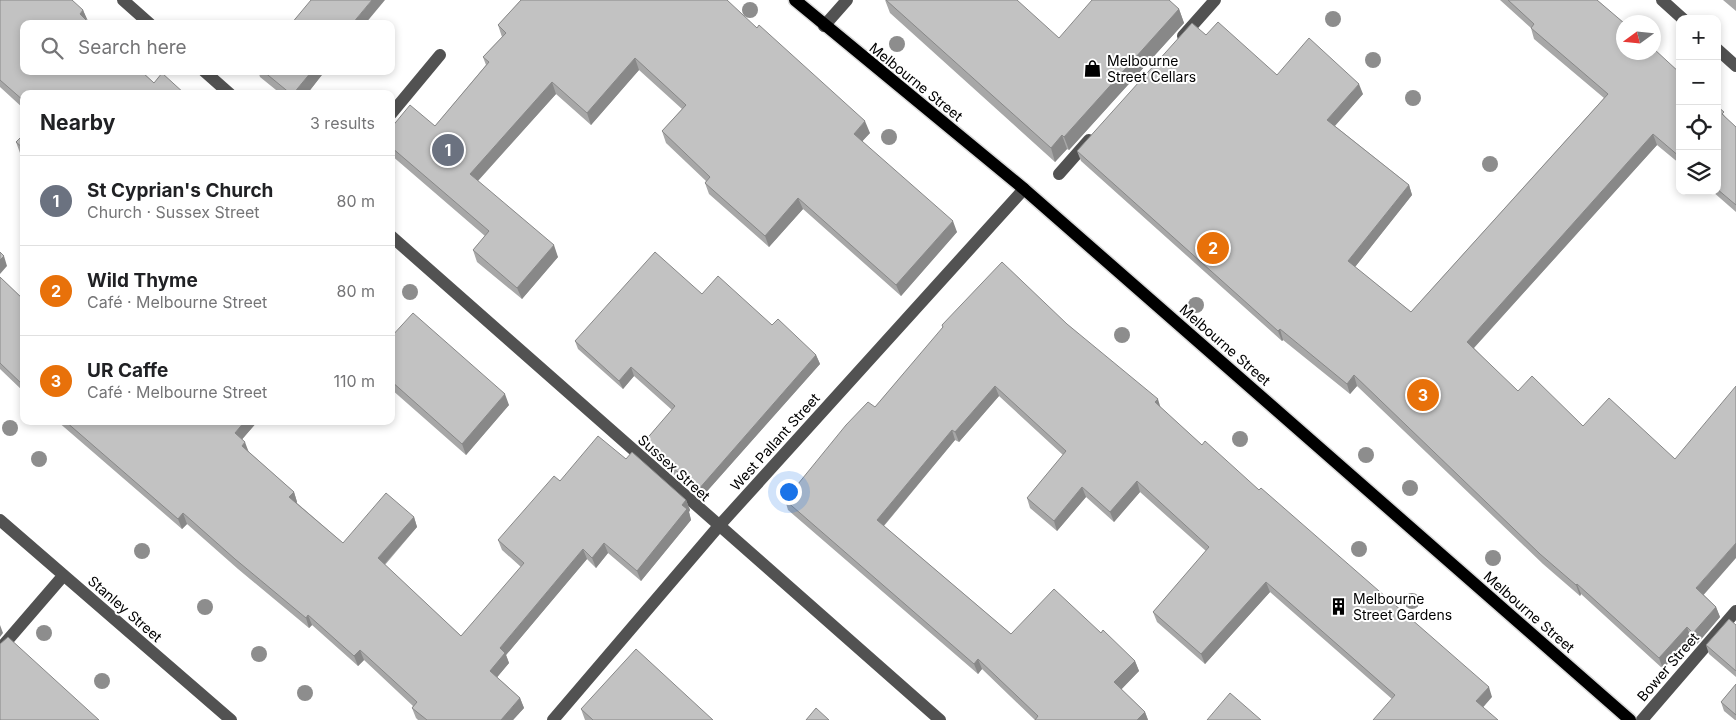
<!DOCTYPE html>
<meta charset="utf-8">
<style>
:root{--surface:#fff;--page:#f6f6f6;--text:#202124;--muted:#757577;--line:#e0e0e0;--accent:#000}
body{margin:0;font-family:Inter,sans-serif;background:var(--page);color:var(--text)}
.controls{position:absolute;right:15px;top:15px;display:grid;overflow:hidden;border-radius:10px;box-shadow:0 2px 8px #0003}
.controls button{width:45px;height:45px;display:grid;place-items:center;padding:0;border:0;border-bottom:1px solid var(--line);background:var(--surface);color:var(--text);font:25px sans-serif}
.compass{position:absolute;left:1616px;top:15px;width:45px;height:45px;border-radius:50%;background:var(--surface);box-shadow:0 2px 8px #0003;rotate:255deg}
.you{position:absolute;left:788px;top:491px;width:18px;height:18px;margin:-12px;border:4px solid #fff;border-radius:50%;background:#1a73e8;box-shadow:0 0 0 8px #1a73e833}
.badge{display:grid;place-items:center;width:32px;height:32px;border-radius:50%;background:var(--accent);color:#fff;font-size:16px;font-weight:700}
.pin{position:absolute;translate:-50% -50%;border:2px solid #fff;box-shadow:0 1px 5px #0006}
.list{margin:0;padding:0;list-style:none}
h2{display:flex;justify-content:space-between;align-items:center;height:65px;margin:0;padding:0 20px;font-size:21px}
h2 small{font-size:16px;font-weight:400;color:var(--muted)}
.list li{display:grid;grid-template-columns:32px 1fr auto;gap:15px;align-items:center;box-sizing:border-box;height:90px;padding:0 20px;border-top:1px solid var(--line)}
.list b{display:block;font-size:19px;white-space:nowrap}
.list p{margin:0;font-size:16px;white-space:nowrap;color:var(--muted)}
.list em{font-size:16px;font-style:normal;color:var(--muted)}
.icon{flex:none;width:28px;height:28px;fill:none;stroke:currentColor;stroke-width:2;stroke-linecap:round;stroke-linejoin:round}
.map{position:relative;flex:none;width:1736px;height:720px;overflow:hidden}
.search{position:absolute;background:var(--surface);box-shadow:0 2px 8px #0003;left:20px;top:20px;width:375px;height:55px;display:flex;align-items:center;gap:12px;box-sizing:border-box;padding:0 18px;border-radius:10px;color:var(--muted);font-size:19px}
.panel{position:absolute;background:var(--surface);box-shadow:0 2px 8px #0003;left:20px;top:90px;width:375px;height:335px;border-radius:10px}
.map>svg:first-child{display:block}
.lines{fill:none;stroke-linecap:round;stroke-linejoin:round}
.major-casing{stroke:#dbdbdb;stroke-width:15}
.minor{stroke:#525252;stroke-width:12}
.major{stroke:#000;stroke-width:12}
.tree{fill:#8d8d8d}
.wall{fill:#a7a7a7}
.shaded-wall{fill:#888}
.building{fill:#c2c2c2;stroke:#888}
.labels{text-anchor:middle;stroke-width:4;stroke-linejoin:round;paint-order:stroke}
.poi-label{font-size:14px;fill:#000;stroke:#fff;text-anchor:start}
.street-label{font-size:14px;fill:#000;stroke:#fff}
</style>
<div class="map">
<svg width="1736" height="720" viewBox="0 0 1736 720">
<rect width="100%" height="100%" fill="#fff"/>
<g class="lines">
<defs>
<path id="major" d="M795,0l229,189 606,531"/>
</defs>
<!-- major casing -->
<use href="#major" class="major-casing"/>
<!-- minor -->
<path class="minor" d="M123,0l27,24
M1662,0l21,19
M824,26l23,-26
M1183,36l32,-36
M1717,49l19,17
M204,71l26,23
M391,114l49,-59
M1059,174l30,-34
M391,236l549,484
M0,520l231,200
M0,649l63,-73
M553,720l165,-193 306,-338
M1642,720l94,-109"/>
<!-- major -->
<use href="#major" class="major"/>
</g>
<!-- trees -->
<g class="tree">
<circle cx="750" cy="10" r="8"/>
<circle cx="1333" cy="19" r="8"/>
<circle cx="897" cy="44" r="8"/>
<circle cx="1373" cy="60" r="8"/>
<circle cx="1413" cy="98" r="8"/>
<circle cx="889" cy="137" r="8"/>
<circle cx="1490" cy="164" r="8"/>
<circle cx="410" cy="292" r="8"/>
<circle cx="1196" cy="305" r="8"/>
<circle cx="1122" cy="335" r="8"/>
<circle cx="10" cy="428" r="8"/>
<circle cx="1240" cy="439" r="8"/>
<circle cx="1366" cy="455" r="8"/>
<circle cx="39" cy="459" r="8"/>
<circle cx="1410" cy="488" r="8"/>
<circle cx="1359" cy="549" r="8"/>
<circle cx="142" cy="551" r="8"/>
<circle cx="1493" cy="558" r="8"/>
<circle cx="1412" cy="601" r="8"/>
<circle cx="205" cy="607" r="8"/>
<circle cx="44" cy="633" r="8"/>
<circle cx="259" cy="654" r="8"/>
<circle cx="102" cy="681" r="8"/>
<circle cx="305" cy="693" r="8"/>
</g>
<!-- wall -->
<path class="wall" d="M0,0l83,10 4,11 67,62 31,11h-161v15l-24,-22z
M521,0l349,133 -8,8 95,91 -56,64 -98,-87 -34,38 -60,-53 -4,-11 1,-2 -40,-38 -4,-12 20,-22 -43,-39 -48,55 -35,-31 -78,87 80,76 -36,42 -45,-37 -4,-12 12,-14 -94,-81v-27l44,-2 51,-61 -3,-8 19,-20 -4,-12z
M885,0l174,38 120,-29 5,14 -115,127 -2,-1 -12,13 -165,-149z
M1500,0h97l83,73v91l-23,-19 -183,203 230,247 12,12 4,10 -23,27 -6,-6 -28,31 -82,-75 -1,2 -37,-32 -186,-178 -7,8 -67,-54 -1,1 -201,-180 -4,-10 129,-116 71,40 86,19 -28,32 74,59 3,10 -57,72 56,45 193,-214 -70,-59 -3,-11z
M1723,0h13v11z
M258,71h67l-18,23h-26l-21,-17z
M1717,106l10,13 9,8v85l-24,-21h5z
M24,134v22l-4,-3 -4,-11z
M0,277l24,23v92l-24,-23z
M702,294l70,31 44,30 4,9 -119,134 -54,-47 -3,-9 28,-32 -38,-34 -11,13 -45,-40 -3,-8z
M1067,324l135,121 57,45 233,207 -100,2 -122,-107 -65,72 -48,-42 -4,-10 53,-61 -66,-59 -26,30 -28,-25 -29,34 -27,-23 -3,-10 36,-43 -64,-59 -40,46 -4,-2 -71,86 127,108 90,-1 34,28 4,10 -18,18 24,23 3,8h-113l-53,-51 -4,5 -190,-164 -3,-10 90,-93 68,-79 -1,-3z
M391,337l118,68 -43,50 -75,-66z
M57,421h201l-16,18 7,13 45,40 3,10v1l46,40 71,-26 3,10 -32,38 76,71 60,-69 -19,-17 -4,-10 62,-59 66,-22 60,41 4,10 -1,2 2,8 -50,61 -33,-28 -12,15 -9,-9 -81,96 3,8 -12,14 23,21 4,10 -11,12h-95l-2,-2 -4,-10 1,-2 -49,-46 -6,6 -46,-41 -3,3 -71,-59 -51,-45 -5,5z
M1736,625v52l-27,-23 -3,-9z
M1736,684v36h-1l-11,-9 -3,-9z
M581,709l132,11h-128z"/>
<!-- shaded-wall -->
<path class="shaded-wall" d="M372,0h13l-20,24h-13z
M1179,9l5,14 -115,127 -5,-13z
M83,10l5,11 -8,-7z
M635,58l4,12 -48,55 -4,-12z
M312,71h13l-18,23h-14z
M552,82l4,12 -82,91 -4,-11z
M1359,84l4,10 -32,36 -4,-10z
M865,121l5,12 -12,13 -4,-12z
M1653,134l4,11 -187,207 -3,-10z
M1062,135l5,14 -12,13 -4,-14z
M1409,185l3,10 -61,77 -3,-11z
M798,198l5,11 -34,38 -4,-11z
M953,221l4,11 -56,64 -5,-11z
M554,245l4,12 -36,42 -5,-11z
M4,256l3,10 -7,8v-14z
M1280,329l3,11 -1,1 -4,-10z
M816,355l4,9 -119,134 -3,-8z
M631,367l3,9 -11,13 -4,-8z
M1354,375l3,11 -7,8 -3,-10z
M995,386l4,10 -40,46 -4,-10z
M505,394l4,11 -43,50 -4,-11z
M1158,399l3,10 -6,-7z
M245,421h13l-19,22 -4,-10z
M952,430l3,10 -75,90 -3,-10z
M245,442l4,11 -7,-7z
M1137,481l3,11 -26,30 -4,-10z
M1082,487l4,10 -29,34 -3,-10z
M294,492l3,10 -4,5 -4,-10z
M686,500l4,10 -1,2 2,8 -50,61 -4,-10 45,-66z
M183,513l4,11 -5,5 -4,-10z
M414,517l3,10 -36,41 -3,-10z
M604,543l4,10 -12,15 -4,-10z
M1736,543v15l-36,41 -4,-11z
M583,549l4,10 -81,96 3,8 -15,18 -4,-10 10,-23z
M1266,582l4,10 -65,72 -4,-10z
M1577,584l4,10 -1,2 -4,-11z
M1716,607l4,10 -23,27 -4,-11z
M308,615l4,10 -3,3 -3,-10z
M0,625l3,8 -3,4z
M1687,627l4,11 -28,31 -4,-11z
M360,650l4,10 -6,6 -4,-10z
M978,659l4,10 -4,5 -4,-10z
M1135,661l4,10 -21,22 -4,-11z
M1489,687l3,10 -13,15 -3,-11z
M520,698l4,10 -11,12h-12z
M1145,712l3,8h-11z"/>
<!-- building -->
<path class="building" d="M0,0h72l11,10 -3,4 10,10h-66v47h117l13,12 8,-10 23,21h-161v7l-24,-21z
M311,0h61l-20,24h-61z
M521,0h206l30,28 2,-3 106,96 -11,13 99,87 -57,64 -98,-87 -33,38 -60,-53 5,-6 -48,-46 24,-26 -51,-47 -48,55 -35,-31 -82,92 84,71 -37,43 -44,-38 16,-19 -98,-84v-19l19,-23 25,21 54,-64 -6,-5 23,-24 -8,-8z
M886,0h131l42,38 33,-38h77l10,9 -115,128 -2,-2 -11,13z
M1508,0h89l27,23v29h30v-3l26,24v84l-27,-23 -186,208 51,49 14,-15 51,50 26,-28 66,61 61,-73v157l-40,45 20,19 -23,26 -6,-6 -28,31 -82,-74 -1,1 -36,-31 -186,-179 -7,9 -67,-55 -2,2 -201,-180 115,-128 14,12 12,-13 59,53 32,-37 50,46 -32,36 82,65 -61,76 63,51 197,-218 -77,-66 3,-4z
M263,71h49l-19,23h-2z
M1717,106l7,6 -2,2 14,13v78l-19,-16z
M24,134v15l-8,-7z
M0,252l4,4 -4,4z
M655,252l47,42 16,-18 54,49 6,-6 38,36 -118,135 -54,-48 31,-36 -44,-39 -12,14 -44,-40z
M1002,262l65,62 91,75 -3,3 47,43 3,-4 54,49 2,-2 228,199 -13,14 22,19h-125l22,-25 -129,-113 -65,72 -48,-42 56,-65 -72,-66 -27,31 -28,-25 -28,34 -27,-23 39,-47 -71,-65 -40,46 -3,-2 -75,90 134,114 43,-45 47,44 2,-3 32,31 -21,21 31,30 -8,8h-102l3,-4 -60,-57 -4,5 -189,-164 61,-75 22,-23 7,5 68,-80 -1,-2z
M0,277l24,23v86l-24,-23z
M413,313l92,81 -43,50 -71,-63v-44z
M65,421h180l-10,12 10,9 -3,4 52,46 -5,5 54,46 43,-50 28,24 -36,41 83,78 63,-73 -26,-23 56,-64 6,5 38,-45 28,23 6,-7 54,48 -4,5 5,4 -50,62 -33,-28 -12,15 -9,-9 -83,99 5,5 -15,18 30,27 -19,22h-74l-15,-12 5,-6 -57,-52 -6,6 -46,-41 -2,3 -71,-59 -52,-46 -5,6z
M1729,619l7,6v46l-30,-26z
M8,637l91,83h-99v-76z
M636,649l77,71h-120l-12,-11z
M1736,684v31l-15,-13z
M1230,693l31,27h-54z
M816,708l13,12h-23z"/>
<!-- icons -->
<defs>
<symbol id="shop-bare" viewBox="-9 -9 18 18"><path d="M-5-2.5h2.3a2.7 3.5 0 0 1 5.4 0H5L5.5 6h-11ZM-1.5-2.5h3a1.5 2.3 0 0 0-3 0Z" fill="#000" stroke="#fff" stroke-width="2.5" paint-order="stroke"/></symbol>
<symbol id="building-bare" viewBox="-9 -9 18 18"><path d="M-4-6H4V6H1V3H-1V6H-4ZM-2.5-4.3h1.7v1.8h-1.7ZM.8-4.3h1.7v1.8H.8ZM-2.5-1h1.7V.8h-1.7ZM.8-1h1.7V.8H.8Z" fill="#000" stroke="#fff" stroke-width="2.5" paint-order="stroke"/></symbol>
</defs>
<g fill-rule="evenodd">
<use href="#shop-bare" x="1080" y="56" width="25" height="25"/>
<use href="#building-bare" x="1326" y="594" width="25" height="25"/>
</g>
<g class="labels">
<!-- poi labels -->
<g class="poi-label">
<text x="1107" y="66">Melbourne<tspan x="1107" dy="16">Street Cellars</tspan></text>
<text x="1353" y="604">Melbourne<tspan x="1353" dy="16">Street Gardens</tspan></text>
</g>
<!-- street labels -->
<g class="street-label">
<text transform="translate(916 82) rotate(39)" y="5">Melbourne Street</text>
<text transform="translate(1225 345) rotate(41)" y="5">Melbourne Street</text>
<text transform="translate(775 442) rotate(-48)" y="5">West Pallant Street</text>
<text transform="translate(674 468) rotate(42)" y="5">Sussex Street</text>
<text transform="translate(125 609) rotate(41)" y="5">Stanley Street</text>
<text transform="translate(1529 612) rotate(41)" y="5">Melbourne Street</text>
<text transform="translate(1668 667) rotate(-49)" y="5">Bower Street</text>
</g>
</g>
</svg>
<div class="controls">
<button>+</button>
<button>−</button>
<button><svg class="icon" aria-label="locate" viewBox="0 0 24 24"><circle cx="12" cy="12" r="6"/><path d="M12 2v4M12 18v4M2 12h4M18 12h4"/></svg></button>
<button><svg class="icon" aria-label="layers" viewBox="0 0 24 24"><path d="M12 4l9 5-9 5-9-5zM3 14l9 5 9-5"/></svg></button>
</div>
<svg class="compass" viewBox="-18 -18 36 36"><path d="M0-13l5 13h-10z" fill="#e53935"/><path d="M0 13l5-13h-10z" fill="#757577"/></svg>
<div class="you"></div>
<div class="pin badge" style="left:448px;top:150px;background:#6b7280">1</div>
<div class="pin badge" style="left:1213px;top:248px;background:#e8710a">2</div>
<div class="pin badge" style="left:1423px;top:395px;background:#e8710a">3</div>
<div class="search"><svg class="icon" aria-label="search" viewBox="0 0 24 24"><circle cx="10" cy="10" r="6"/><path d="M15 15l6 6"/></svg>Search here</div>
<section class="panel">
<h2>Nearby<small>3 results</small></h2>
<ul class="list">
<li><span class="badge" style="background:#6b7280">1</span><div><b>St Cyprian's Church</b><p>Church · Sussex Street</p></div><em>80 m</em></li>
<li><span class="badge" style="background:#e8710a">2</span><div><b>Wild Thyme</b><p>Café · Melbourne Street</p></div><em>80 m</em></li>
<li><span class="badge" style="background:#e8710a">3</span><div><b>UR Caffe</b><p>Café · Melbourne Street</p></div><em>110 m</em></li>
</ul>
</section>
</div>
